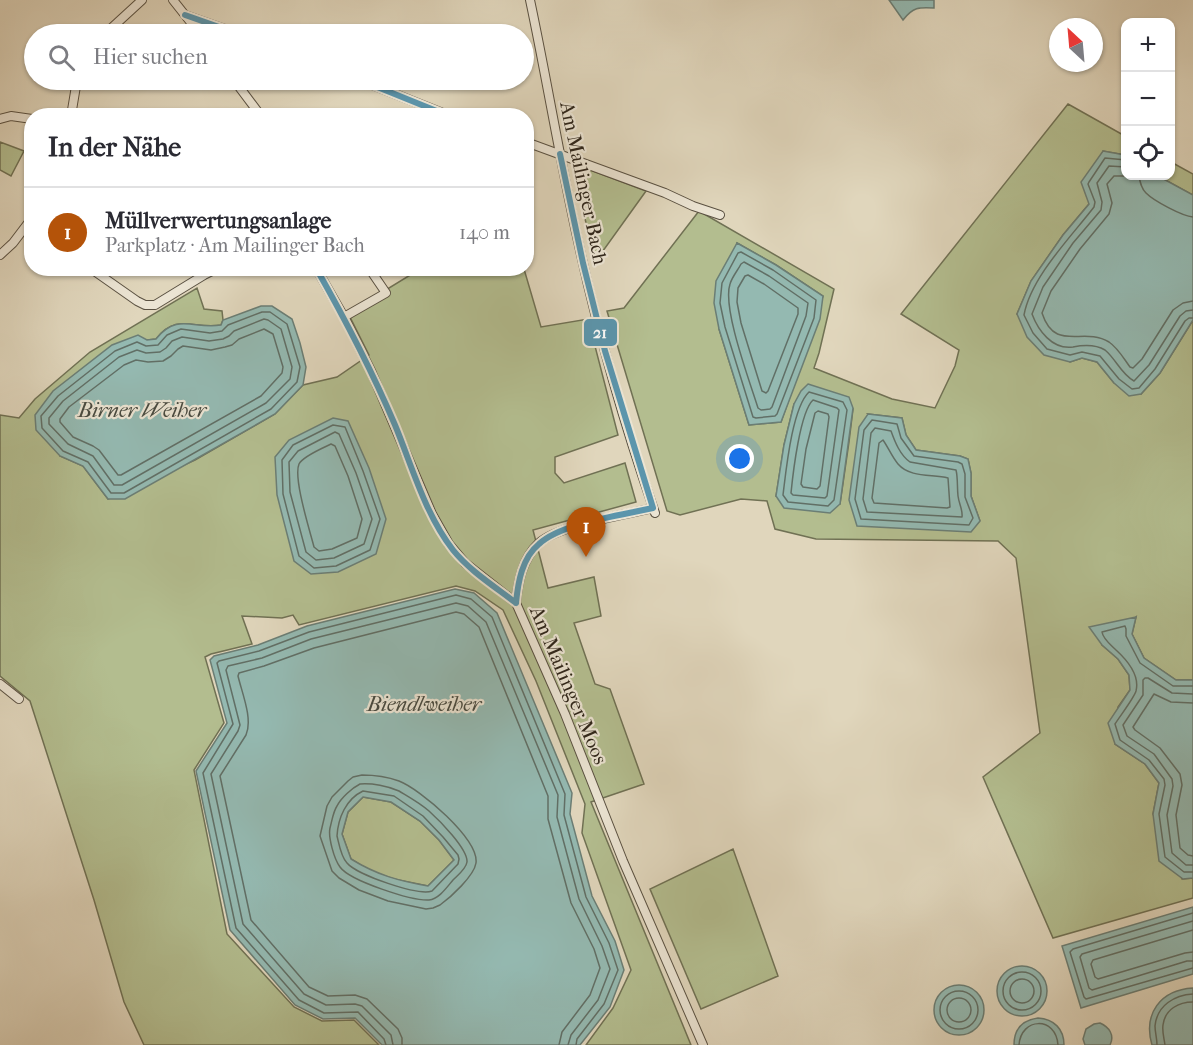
<!DOCTYPE html>
<html lang="de">
<meta charset="utf-8">
<style>
:root{--surface:#fff;--page:#f2f2f3;--text:#2b2b33;--muted:#7c7c81;--line:#e1e1e2;--accent:#b45309}
body{margin:0;font-family:"IM FELL French Canon",serif;background:var(--page);color:var(--text)}
.controls{position:absolute;right:18px;top:18px;display:grid;overflow:hidden;border-radius:12px;box-shadow:0 2px 4px #0004}
.controls button{width:54px;height:54px;display:grid;place-items:center;padding:0;border:0;border-bottom:2px solid var(--line);background:var(--surface);color:var(--text);font:30px sans-serif}
.compass{position:absolute;left:1049px;top:18px;width:54px;height:54px;border-radius:50%;background:var(--surface);box-shadow:0 2px 4px #0004;rotate:334deg}
.you{position:absolute;left:740px;top:459px;width:21px;height:21px;margin:-15px;border:4px solid #fff;border-radius:50%;background:#1a73e8;box-shadow:0 0 0 9px #1a73e833}
.badge{display:grid;place-items:center;width:39px;height:39px;border-radius:50%;background:var(--accent);color:#fff;font-size:20px;font-weight:700}
.pin{position:absolute;translate:-50% -50px;filter:drop-shadow(0 2px 3px #0008)}
.pin::after{content:'';position:absolute;top:32px;width:21px;height:18px;background:inherit;clip-path:polygon(0 0,100% 0,50% 100%)}
.list{margin:0;padding:0;list-style:none}
h2{display:flex;justify-content:space-between;align-items:center;height:78px;margin:0;padding:0 24px;font-size:26px}
h2 small{font-size:20px;font-weight:400;color:var(--muted)}
.list li{display:grid;grid-template-columns:39px 1fr auto;gap:18px;align-items:center;box-sizing:border-box;height:90px;padding:0 24px;border-top:2px solid var(--line)}
.list b{display:block;font-size:22px;white-space:nowrap}
.list p{margin:0;font-size:20px;white-space:nowrap;color:var(--muted)}
.list em{font-size:20px;font-style:normal;color:var(--muted)}
.icon{flex:none;width:33px;height:33px;fill:none;stroke:currentColor;stroke-width:2;stroke-linecap:round;stroke-linejoin:round}
.map{position:relative;flex:none;width:1193px;height:1045px;overflow:hidden}
.search{position:absolute;background:var(--surface);box-shadow:0 2px 4px #0004;left:24px;top:24px;width:510px;height:66px;display:flex;align-items:center;gap:15px;box-sizing:border-box;padding:0 21px;border-radius:33px;color:var(--muted);font-size:22px}
.panel{position:absolute;background:var(--surface);box-shadow:0 2px 4px #0004;left:24px;top:108px;width:510px;height:168px;border-radius:24px}
.map>svg:first-child{display:block}
.green{fill:#b3bd8f;stroke:#707154;stroke-width:1.5;fill-rule:evenodd}
.water{fill:#94b9b1;stroke:#6b7e75;stroke-width:1.5;fill-rule:evenodd}
.lines{fill:none;stroke-linecap:round;stroke-linejoin:round}
.shore{stroke:#616f66;stroke-width:1.5}
.minor-casing{stroke:#5a5142;stroke-width:10}
.minor{stroke:#ebe4d3;stroke-width:8}
.bus-1-casing{stroke:#ebe4d3;stroke-width:10}
.bus-1{stroke:#5b95ac;stroke-width:6}
.labels{text-anchor:middle;stroke-width:4.5;stroke-linejoin:round;paint-order:stroke}
.street-label{font-size:20px;fill:#2e251a;stroke:#ebe4d3}
.water-label{font-size:21px;font-style:italic;fill:#484a40;stroke:#ebe4d3}
.line-badge{stroke:#ebe4d3;stroke-width:2}
.badge-label{font-size:16px;text-anchor:middle;font-weight:bold;fill:#fff}
</style>
<div class="map">
<svg width="1193" height="1045" viewBox="0 0 1193 1045">
<rect width="100%" height="100%" fill="#e0d6bc"/>
<filter id="stains"><feTurbulence type="fractalNoise" baseFrequency=".00333" numOctaves="4"/><feColorMatrix values="0 0 0 0 .2 0 0 0 0 .09 0 0 0 0 .02 0 0 0 .5 -.17"/></filter>
<radialGradient id="worn" r=".72"><stop offset=".6" stop-color="#630" stop-opacity="0"/><stop offset="1" stop-color="#630" stop-opacity=".3"/></radialGradient>
<!-- green -->
<path class="green" d="M1068,104l57,32v19l-22,-4 -14,53 -26,31 -32,46 -14,33 53,48 12,-4 15,4 17,21 27,11 19,-21 33,-53v360h-17l-32,-22 -12,-24 4,-17 -34,28 16,14 11,16 1,15 -12,17 -3,37 30,20 14,19 -6,31 29,65 11,-1v20l-140,40 -70,-161 57,-44 -24,-175 -18,-17 -182,-2 -41,-10 -8,-28 -26,-2 -61,16 -13,-4 -60,-200 17,-3 75,-97 135,78 -15,64 -5,15 78,31 43,9 20,-42 4,-16 -58,-36zM737,243l39,22 47,31 -25,78 -17,48 -32,3 -30,-96zM794,404l59,5 -4,33 -9,62 -64,-8 8,-51zM868,414l34,4 4,17 10,15 44,6 8,3 3,14v23l9,25z
M0,142l24,9 -13,25 -11,-6z
M1171,162l22,12v21l-35,-19h12z
M585,168l61,23 -51,71 -20,-87z
M420,269h104l17,58 47,-8 30,116 -63,22v16l9,10 61,-20 11,39 -103,28 15,58 46,-11 7,39 -27,7 21,61 15,5 34,95 -53,18 100,243h-105l27,-37 18,-38 -49,-137 3,-29 -49,-123 -33,-71 -28,-19 -19,-5 -157,39 -6,-10 -11,3 -40,-2 10,28 -41,10 -6,3 19,66 -30,47 33,164 67,73 28,14 32,-1 25,25h-235l-20,-43 -30,-102 -64,-199 -30,-25v-261l19,3 16,-19 55,-47 107,-64 7,21 18,2 1,9 -2,5c-27,5 -44,-13 -65,14l-9,1 -87,116 23,10 25,33 87,-39 80,-46 28,-29 34,-8 32,-22 -21,-42z
M363,797l28,5 29,19 19,19 15,20 -26,26 -34,-7 -24,-8 -19,-12 -9,-25 6,-22z
M733,849l45,127 -77,33 -51,-120z"/>
<!-- water -->
<path class="water" d="M889,0h45v8c-15,-1 -21,-1 -31,12z
M1103,151l22,4 1,21h32l35,19v125l-33,53 -19,21 -12,2 -15,-13 -17,-21 -15,-4 -12,4 -26,-7 -17,-18 -10,-23 14,-33 32,-46 26,-31 -8,-22z
M737,243l39,22 47,31 -3,23 -39,103 -32,3 -30,-96 -5,-26 2,-22z
M261,306h11l20,13 8,24 6,24 -3,18 -28,29 -150,85h-17l-25,-33 -23,-10 -24,-26 -1,-15 18,-24 59,-46 26,-10 9,5 9,-1c22,-27 38,-9 65,-14l2,-5z
M808,384l41,13 4,11 -13,96 -10,9 -46,-5 -8,-12 8,-51 10,-41 7,-13z
M868,414l34,4 4,17 10,15 44,6 8,3 3,14v23l9,25 -9,11 -114,-6 -8,-26 10,-73z
M333,418l15,3 21,47 17,51 -10,35 -38,18 -27,2 -17,-13 -17,-66 -2,-38 14,-17z
M455,589l19,4 23,20 75,180 -2,21 22,82 23,45 9,29 -14,37 -30,38h-198l-27,-27 -32,1 -28,-14 -65,-75 -34,-159 31,-48 -17,-63 4,-4 44,-11 49,-19zM363,797l28,5 29,19 19,19 15,20 -26,26c-29,-5 -51,-11 -77,-27l-9,-25 6,-22z
M1136,617l-4,17 12,24 32,22h17v198l-10,1 -24,-18 -6,-47 6,-31 -14,-19 -30,-20 -7,-21 22,-33 -1,-15 -11,-16 -16,-14 -13,-18z
M1193,907v67l-112,34 -19,-62z
M997 991a25 25 0 1 1 50 0a25 25 0 1 1-50 0Z
M934 1010a25 25 0 1 1 50 0a25 25 0 1 1-50 0Z
M1193,988v57h-41c-9,-31 8,-55 41,-57z
M1038,1018c16,1 26,11 26,27h-50c0,-16 9,-25 24,-27z
M1100,1023c9,4 15,12 10,22h-25l-2,-6 3,-10 8,-5z"/>
<g class="lines">
<!-- shore -->
<path class="shore" d="M1126,160l-21,-2 -16,24 -1,2 7,18 -1,5c-23,30 -63,70 -70,108l9,18 14,16 23,6 12,-3 18,4 19,23 13,10 7,-1 16,-19 30,-48 4,-3h4
M1126,167l-17,-1 -12,17 5,19 -1,8 -28,33 -30,44 -11,27c6,16 20,36 41,33 10,-2 22,-3 32,3 11,9 16,24 29,31l15,-16 31,-49 6,-5 7,-1
M1131,176h-17l-7,8 5,19 -3,11 -29,35 -29,42 -9,22c13,40 41,13 67,29 9,6 15,17 21,25l3,1 9,-9 31,-49 10,-7 10,-2
M1139,176c1,6 2,12 7,17 8,8 36,23 47,24
M741,252l32,18 43,30 -2,18 -37,96 -2,2 -19,2 -3,-1 -28,-90 -5,-24 2,-20 16,-30z
M744,262l25,14 39,27 -2,13 -34,91 -2,2 -9,1 -3,-2c-8,-26 -36,-100 -28,-124 2,-7 8,-14 11,-20z
M748,275l16,9 34,24v6l-30,77 -2,2 -4,-2 -21,-68 -4,-21 1,-14 7,-12z
M262,312h8l17,12 13,43 -3,15 -26,27 -147,84h-13l-23,-31 -25,-11 -21,-23 -1,-12 17,-20 57,-45 22,-9 9,4 12,-1 9,-10 14,-6 29,4 12,-2 6,-6z
M264,319l4,1 13,9 11,38 -2,12 -24,24 -144,82h-8l-21,-29 -25,-12 -19,-20v-6l14,-17 56,-44 18,-7 9,3 14,-1 6,-4 6,-7 10,-4 27,4 14,-2 6,-3 5,-5z
M264,329l9,5 10,33 -1,6 -21,23 -140,79h-3l-19,-25 -6,-4 -20,-9 -13,-15v-3l9,-12 55,-42 12,-5 12,2 15,-1 8,-5 7,-7 5,-3 28,4 14,-3 7,-2 7,-6z
M809,392l34,10 4,8 -13,90 -6,6 -40,-4 -5,-7c3,-24 9,-87 26,-103z
M813,400l24,8 2,2 -12,86 -2,2 -32,-3 -2,-2c2,-20 9,-81 22,-93z
M818,411l10,3 1,3 -9,69 -3,3 -14,-2 -2,-3 5,-35 9,-36z
M872,420l25,4 4,14 13,18 44,6 4,2 3,10v23l8,21 -4,7 -108,-6 -6,-20 9,-69z
M333,425l12,2 18,44 17,48 -10,31 -34,16 -22,2 -15,-12 -16,-62 -1,-34 11,-15z
M875,428l16,3c4,11 9,24 19,31l46,8c2,8 1,17 2,26 1,8 5,14 4,21l-95,-5 -4,-13 8,-66z
M335,432l4,2 17,39 16,46 -8,25 -30,14 -18,2 -10,-8 -16,-60 -1,-30 9,-11z
M883,440c5,7 9,17 15,24 12,14 34,10 50,14l2,29 -3,1 -73,-5 -2,-5 7,-55z
M331,444l4,2 13,30 14,43 -5,19 -25,11 -13,2 -5,-4c-4,-16 -21,-69 -15,-83 4,-8 24,-16 32,-20z
M1193,686h-20l-33,-23 -14,-27v-7l-1,-3 -23,6c1,7 8,12 14,18 11,10 24,25 20,41 -2,7 -16,25 -21,33l5,16 29,20 15,19 1,6 -6,29 6,43 19,15h9
M1193,694l-21,-1 -24,-15h-3l-2,2v15l-20,30 4,11 27,18 18,25 1,7 -6,29 5,38 14,12h7
M1193,703l-22,-1 -17,-8 -21,33 2,3 25,18 20,26 2,11 -6,30 4,33 8,7 5,1
M362,775c11,0 26,2 37,6 21,8 80,58 77,82 -2,13 -25,34 -36,42l-7,3 -7,1 -38,-8 -29,-11 -20,-12 -7,-7 -12,-35 7,-30 5,-9 16,-16 5,-4z
M360,784c12,-1 28,2 39,7 10,6 21,12 30,20 10,9 39,38 38,51 -1,7 -9,13 -14,18 -6,7 -14,19 -24,20 -17,1 -79,-19 -89,-33 -6,-8 -12,-30 -10,-39 2,-7 3,-16 7,-22 4,-8 15,-18 23,-22z
M363,791l31,5 29,20 20,21 15,18 1,4 -1,5 -26,27c-14,5 -75,-16 -85,-28 -6,-6 -8,-19 -10,-27 1,-18 9,-37 26,-45z
M1193,913l-120,36 -3,3 14,45 2,2 107,-31
M1193,921l-111,33 -2,3 9,31 3,2 95,-29h6
M1193,930l-100,30 -2,4 4,13 3,2 87,-26 8,-1
M1003 991a19 19 0 1 1 38 0a19 19 0 1 1-38 0Z
M1010 991a12 12 0 1 1 24 0a12 12 0 1 1-24 0Z
M940 1010a19 19 0 1 1 38 0a19 19 0 1 1-38 0Z
M947 1010a12 12 0 1 1 24 0a12 12 0 1 1-24 0Z
M386,1045l-2,-6 -26,-27 -34,1 -25,-13 -63,-72 -33,-155 30,-49 -16,-61 2,-2 40,-10 50,-19 147,-37 15,4 21,18 73,177 -1,21 22,82 23,46 9,27 -14,34 -27,35 -1,6
M393,1045l-2,-10 -29,-29 -7,-2 -29,1 -22,-11 -61,-70 -32,-150 27,-43 2,-6 -14,-55 2,-4 34,-8 49,-19 145,-36 12,3 18,16 72,173 -1,22 22,82 23,47 8,23 -12,31 -27,35 -3,10
M402,1045v-7l-4,-9 -31,-30 -12,-4 -27,1 -19,-9 -58,-67 -31,-144 26,-41c7,-16 -4,-42 -8,-59l1,-3 25,-7 50,-18 142,-36 8,2 15,13 69,169v23l23,84 23,46 6,19 -10,27 -28,37 -3,13
M1019,1045c2,-28 37,-29 39,0
M1157,1045c0,-7 -2,-13 -2,-19 2,-21 20,-31 38,-32
M1165,1045c-1,-7 -3,-13 -2,-20 2,-16 16,-23 30,-23"/>
<defs>
<path id="minor" d="M173,0l27,34
M530,0c17,80 30,161 48,241 20,92 46,183 77,272
M185,15l54,19
M105,34l37,-34
M234,80l27,36
M360,80l90,36
M71,116l6,-36
M0,119l11,-3 21,3
M526,142l139,51 28,13 27,9
M0,255l13,-12 19,-25
M90,268l47,33 8,4h10l49,-30 14,-7
M316,268l28,49 27,54 61,143 17,30 16,19 51,40 49,111 58,147 80,184
M344,317l42,-24 -15,-22
M516,603c2,-21 6,-44 23,-60 20,-18 86,-28 114,-35
M0,684l19,15"/>
</defs>
<!-- minor casing -->
<use href="#minor" class="minor-casing"/>
<!-- minor -->
<use href="#minor" class="minor"/>
<defs>
<path id="bus-1" d="M185,15l54,19
M360,80l89,36
M560,154l23,109 22,88 48,157
M316,268c29,51 56,103 79,157 17,41 30,89 58,125 17,21 41,36 63,53
M516,603c2,-21 6,-45 23,-59 22,-21 84,-29 114,-36"/>
</defs>
<!-- bus-1 casing -->
<use href="#bus-1" class="bus-1-casing"/>
<!-- bus-1 -->
<use href="#bus-1" class="bus-1"/>
</g>
<g class="labels">
<!-- street labels -->
<g class="street-label">
<text transform="translate(584 183) rotate(78)" y="7">Am Mailinger Bach</text>
<text transform="translate(569 685) rotate(67)" y="7">Am Mailinger Moos</text>
</g>
<!-- water labels -->
<g class="water-label">
<text x="142" y="417">Birner Weiher</text>
<text x="424" y="711">Biendlweiher</text>
</g>
</g>
<rect class="line-badge" x="583" y="318" width="35" height="29" rx="6" fill="#5b95ac"/>
<g class="badge-label">
<text x="600" y="338">21</text>
</g>
<rect width="100%" height="100%" filter="url(#stains)"/>
<rect width="100%" height="100%" fill="url(#worn)"/>
</svg>
<div class="controls">
<button>+</button>
<button>−</button>
<button><svg class="icon" aria-label="locate" viewBox="0 0 24 24"><circle cx="12" cy="12" r="6"/><path d="M12 2v4M12 18v4M2 12h4M18 12h4"/></svg></button>
</div>
<svg class="compass" viewBox="-18 -18 36 36"><path d="M0-13l5 13h-10z" fill="#e53935"/><path d="M0 13l5-13h-10z" fill="#7c7c81"/></svg>
<div class="you"></div>
<div class="pin badge" style="left:586px;top:557px">1</div>
<div class="search"><svg class="icon" aria-label="search" viewBox="0 0 24 24"><circle cx="10" cy="10" r="6"/><path d="M15 15l6 6"/></svg>Hier suchen</div>
<section class="panel">
<h2>In der Nähe<small></small></h2>
<ul class="list">
<li><span class="badge">1</span><div><b>Müllverwertungsanlage</b><p>Parkplatz · Am Mailinger Bach</p></div><em>140 m</em></li>
</ul>
</section>
</div>
